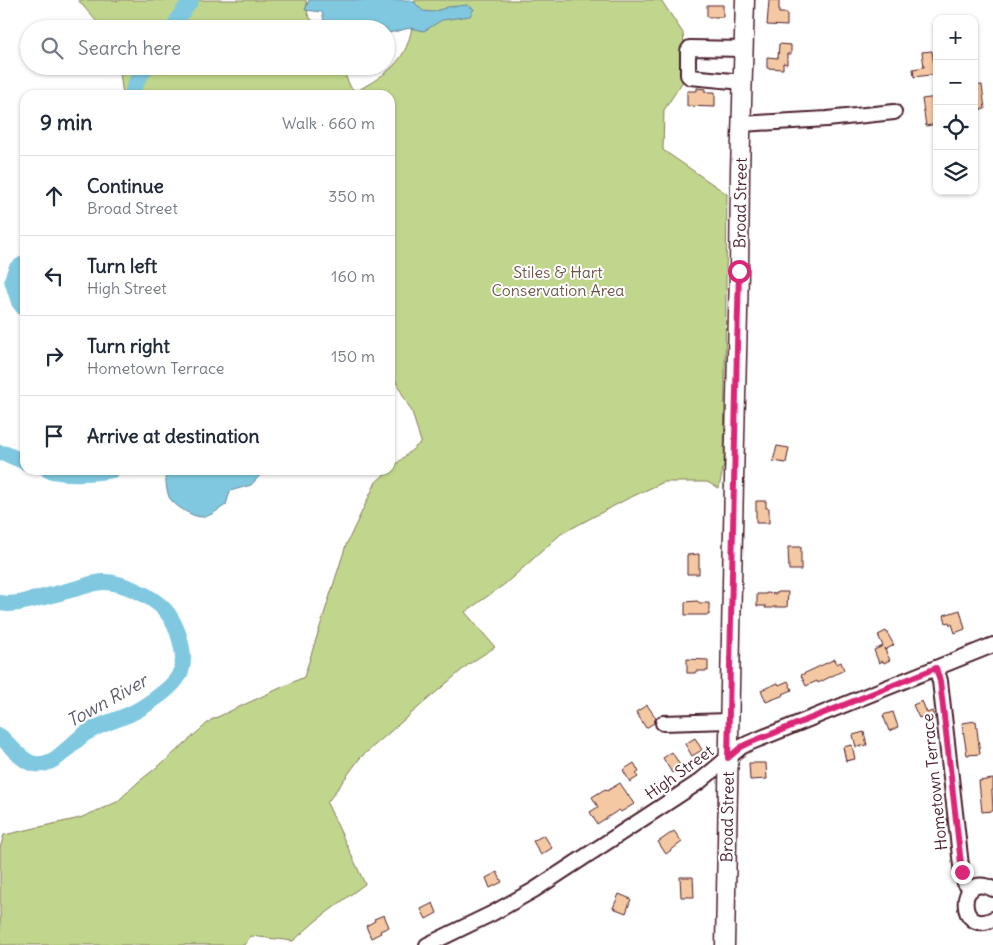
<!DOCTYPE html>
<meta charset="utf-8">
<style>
:root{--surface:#fff;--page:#f6f6f7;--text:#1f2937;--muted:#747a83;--line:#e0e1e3}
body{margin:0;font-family:Delius,sans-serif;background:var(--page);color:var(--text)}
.controls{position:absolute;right:15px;top:15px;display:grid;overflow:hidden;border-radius:10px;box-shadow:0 1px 4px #0004}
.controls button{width:45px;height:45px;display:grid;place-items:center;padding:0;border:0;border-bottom:1px solid var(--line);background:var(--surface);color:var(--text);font:25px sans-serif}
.stop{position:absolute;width:15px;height:15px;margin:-11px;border:4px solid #db2777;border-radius:50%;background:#fff}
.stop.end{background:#db2777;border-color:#fff;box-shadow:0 1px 5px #0008}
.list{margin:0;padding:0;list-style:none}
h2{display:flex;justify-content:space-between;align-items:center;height:65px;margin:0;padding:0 20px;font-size:21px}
h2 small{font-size:16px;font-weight:400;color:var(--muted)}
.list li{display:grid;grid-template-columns:32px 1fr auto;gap:15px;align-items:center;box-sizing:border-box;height:80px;padding:0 20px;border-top:1px solid var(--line)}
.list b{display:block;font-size:19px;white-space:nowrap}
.list p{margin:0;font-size:16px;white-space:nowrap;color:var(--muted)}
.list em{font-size:16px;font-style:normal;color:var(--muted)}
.icon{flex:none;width:28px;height:28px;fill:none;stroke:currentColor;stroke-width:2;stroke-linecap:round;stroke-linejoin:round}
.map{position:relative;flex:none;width:993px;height:945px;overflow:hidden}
.search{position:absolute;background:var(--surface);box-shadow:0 1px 4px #0004;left:20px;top:20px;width:375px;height:55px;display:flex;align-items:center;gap:12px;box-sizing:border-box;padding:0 18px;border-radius:28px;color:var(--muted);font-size:19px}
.panel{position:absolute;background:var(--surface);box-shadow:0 1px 4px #0004;left:20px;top:90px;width:375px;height:385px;border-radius:15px}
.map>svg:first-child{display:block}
.green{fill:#c0d68c;stroke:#857a5c}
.water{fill:#7fc8df;stroke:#6a8497}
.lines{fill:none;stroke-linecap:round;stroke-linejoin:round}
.river{stroke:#7fc8df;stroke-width:16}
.building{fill:#f4c8a3;stroke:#4a1f2b}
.minor-casing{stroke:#4a1f2b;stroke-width:18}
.major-casing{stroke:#4a1f2b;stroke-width:21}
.minor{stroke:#fff;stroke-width:14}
.major{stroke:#fff;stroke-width:18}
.route{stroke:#db2777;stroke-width:6}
.labels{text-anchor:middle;stroke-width:4;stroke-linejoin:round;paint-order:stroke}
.street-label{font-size:16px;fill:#4a1f2b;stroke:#fff}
.park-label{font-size:16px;fill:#6d5648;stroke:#fff}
.water-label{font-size:18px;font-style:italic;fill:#5d5a6a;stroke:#fff}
</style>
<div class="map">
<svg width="993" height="945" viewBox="0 0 993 945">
<rect width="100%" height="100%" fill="#fff"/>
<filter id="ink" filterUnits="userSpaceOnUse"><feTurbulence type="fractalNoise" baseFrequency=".02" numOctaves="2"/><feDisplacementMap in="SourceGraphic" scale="10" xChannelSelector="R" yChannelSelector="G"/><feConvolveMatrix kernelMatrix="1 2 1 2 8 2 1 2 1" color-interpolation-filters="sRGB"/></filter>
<g filter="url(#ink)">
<!-- green -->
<path class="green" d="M78,0h38l1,1 5,-1h184l2,15 11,14h-216z
M415,0h246l22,33 4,42 -23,35 -1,40 64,44 -3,270 -5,24 -12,-6h-43l-37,17 -66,35 -56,50 -40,28 30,35 -26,17 -63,54 -46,40 -33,45 38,81 -48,36 -24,21 -42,-5 -7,9h-244v-97l4,-13 76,-17 37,-16 20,-19 29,-23 45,-40 93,-43 42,-132 30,-63 45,-40 -9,-30 -22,-41v-276h-267l-4,-29h222l10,22 6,3c24,-14 46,-26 53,-55 3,-10 4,-21 5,-32z"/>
<!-- water -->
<path class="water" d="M309,0h103l11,11 10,1 15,-5 19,-2 7,4 -4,7 -28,4 -18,11 -14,-3 -21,5 -3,-1v-3h-60l-4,-17 -17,-2z
M166,470h99l-14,15 -21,6 -4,14c-7,4 -16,12 -24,12 -10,0 -29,-12 -33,-20 -3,-9 -4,-18 -3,-27z"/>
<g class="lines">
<!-- river -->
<path class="river" d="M173,29l6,-12 12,-17
M132,95c2,-12 8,-20 16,-29
M25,263l-9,6 -4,11 7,22 6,8
M0,453l6,1 19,8
M48,470c19,5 45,3 64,0
M0,603l8,1 11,-1c18,-4 37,-9 55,-14 9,-2 20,-7 30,-7 19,0 48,14 61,28 6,7 10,15 13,23 5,16 9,33 -2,47 -8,11 -33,28 -46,34 -13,6 -29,10 -42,18 -17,9 -31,35 -53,32 -12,-1 -26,-20 -35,-28"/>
</g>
<!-- building -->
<path class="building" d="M769,0h10v13h8v13l-20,-1z
M707,5h16v12h-16z
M779,44l12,1v9h-4v10l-4,-1v6l-16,-1v-11l11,1z
M932,51l2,14h3v9l-23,3 -1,-8 11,-2 -2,-15z
M982,85l3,24 -11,1v-24z
M697,88l8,1v3h10v15l-28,-1v-15h10z
M937,97v27l-11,2 -4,-27z
M777,446l12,2 -3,15 -13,-2z
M756,501h10v7h3v15h-13z
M788,547h13v23h-12z
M699,554v20h-12v-19z
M777,592h11l-1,15h-14v1h-8l1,-2h-9v-12h9v-1l11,1z
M697,601l3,2h9v12h-24v-13z
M960,610l5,19 -10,4 -3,-9 -2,1 -1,-3 -3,1 -2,-8z
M886,631l8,14 -9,5 -1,-2 6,12 -6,3 -1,-2 -4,2 -5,-13 9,-4 -5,-11z
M687,659l21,1v11h-12l-1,2h-8z
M835,659l2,5 4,-2 3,8 -26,13 -1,-2 -11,5 -5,-11z
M788,681l4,9 -9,4 1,1 -18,7 -5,-12 17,-7 1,2z
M922,701l5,12 5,-2 3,8 -8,4 -3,-7 -5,2 -6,-13z
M647,705l9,13 -2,5 -8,5 -10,-16z
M893,712l5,15 -9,4 -6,-16z
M976,721l4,33 -13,1 -5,-32z
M864,732l3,13 -11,2 -3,-12z
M695,738l7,12 -10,6 -7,-12z
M852,745l3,14 -9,2 -3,-14z
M672,752l9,15 -9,6 -9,-15z
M634,763l5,9 -3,2 2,3 -8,5 -7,-12z
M749,763h17l1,16 -17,1z
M993,779v11h-1l1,21 -11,1 -3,-31z
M620,783l14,21 -13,8 -2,-2 -22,14 -7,-12 8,-5 -6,-10 13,-8 2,2z
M674,831l8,11 -16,12 -8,-12z
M544,835l8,13 -11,7 -8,-14z
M497,872l5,10 -12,6 -4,-10z
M680,877h13l1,20h-13z
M619,894l12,5 -5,14 -13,-5z
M433,903l4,10 -11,6 -5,-10z
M384,915l5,12 -9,4 1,2 -10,5 -5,-12 9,-5 -1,-2z"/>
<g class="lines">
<defs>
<path id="minor" d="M743,82l-53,-5 -2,-2v-24l2,-3 54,1
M741,124l86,-5 67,-7
M936,668l4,13 22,193 3,9 6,7
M663,723l66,-2
M993,889c-37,-19 -36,48 0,30
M427,945l66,-32 41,-23 165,-108 42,-35 8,-4 244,-98"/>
<path id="major" d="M725,945l9,-465 5,-209 1,-99 5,-172"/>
</defs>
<!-- minor casing -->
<use href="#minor" class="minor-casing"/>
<!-- major casing -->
<use href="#major" class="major-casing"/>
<!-- minor -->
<use href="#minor" class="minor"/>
<!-- major -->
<use href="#major" class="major"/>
</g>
</g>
<g class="lines" filter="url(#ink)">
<!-- route -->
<path class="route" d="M739,271l-2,76 -9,411 13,-11 8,-4 187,-75 4,13 22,191"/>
</g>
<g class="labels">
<!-- street labels -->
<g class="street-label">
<text transform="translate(740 203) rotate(-89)" y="6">Broad Street</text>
<text transform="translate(679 772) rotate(-36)" y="6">High Street</text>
<text transform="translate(934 782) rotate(-96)" y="6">Hometown Terrace</text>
<text transform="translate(727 817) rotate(-89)" y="6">Broad Street</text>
</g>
<!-- park labels -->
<g class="park-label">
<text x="558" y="278">Stiles &amp; Hart<tspan x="558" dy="18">Conservation Area</tspan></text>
</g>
<!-- water labels -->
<g class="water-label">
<text transform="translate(107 701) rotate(-29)" y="6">Town River</text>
</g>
</g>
</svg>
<div class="controls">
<button>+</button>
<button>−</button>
<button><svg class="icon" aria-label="locate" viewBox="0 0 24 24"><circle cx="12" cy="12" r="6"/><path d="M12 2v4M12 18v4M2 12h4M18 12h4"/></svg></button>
<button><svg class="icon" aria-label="layers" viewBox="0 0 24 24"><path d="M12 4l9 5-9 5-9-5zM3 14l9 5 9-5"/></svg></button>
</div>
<div class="stop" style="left:739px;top:271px"></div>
<div class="stop end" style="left:962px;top:872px"></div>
<div class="search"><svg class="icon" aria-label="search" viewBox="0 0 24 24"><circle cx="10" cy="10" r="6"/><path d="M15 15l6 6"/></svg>Search here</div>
<section class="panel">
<h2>9 min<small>Walk · 660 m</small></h2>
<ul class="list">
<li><svg class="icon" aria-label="ahead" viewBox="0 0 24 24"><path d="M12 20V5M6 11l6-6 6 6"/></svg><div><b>Continue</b><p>Broad Street</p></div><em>350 m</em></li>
<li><svg class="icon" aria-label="left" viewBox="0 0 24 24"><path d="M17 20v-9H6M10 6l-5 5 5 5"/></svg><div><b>Turn left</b><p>High Street</p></div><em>160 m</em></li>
<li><svg class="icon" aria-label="right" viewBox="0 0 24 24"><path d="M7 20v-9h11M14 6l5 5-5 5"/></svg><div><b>Turn right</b><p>Hometown Terrace</p></div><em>150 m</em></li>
<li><svg class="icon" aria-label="arrive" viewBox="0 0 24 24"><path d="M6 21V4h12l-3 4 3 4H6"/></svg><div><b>Arrive at destination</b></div></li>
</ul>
</section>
</div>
